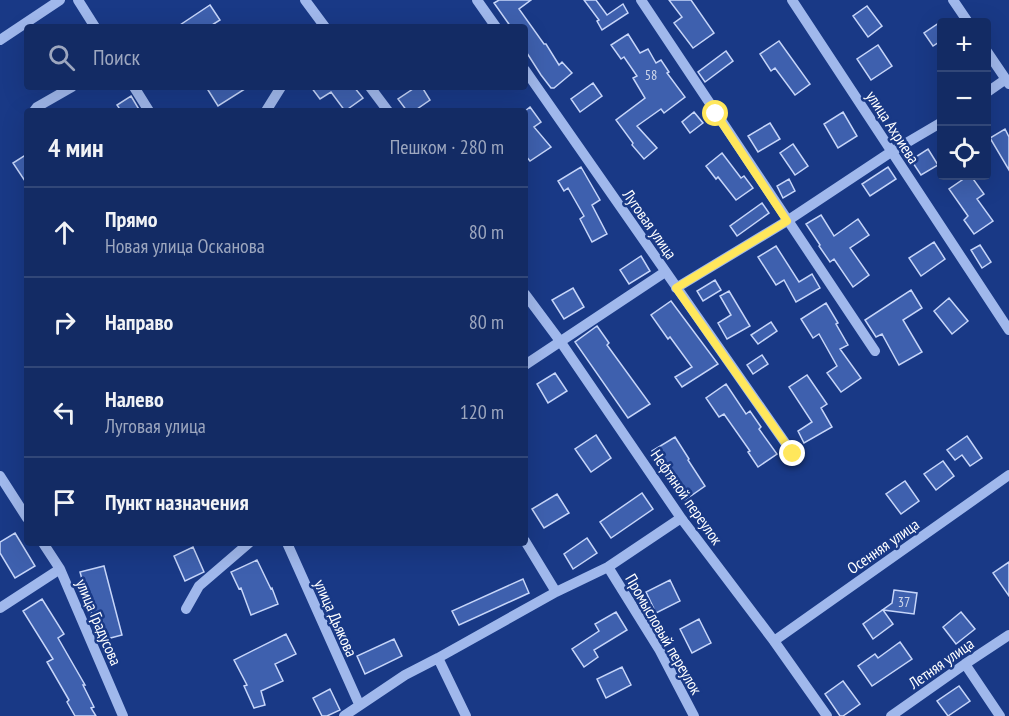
<!DOCTYPE html>
<html lang="ru">
<meta charset="utf-8">
<style>
:root{--surface:#132b64;--page:#1c336a;--text:#f1f3f6;--muted:#9da7bf;--line:#324778}
body{margin:0;font-family:"PT Sans Narrow",sans-serif;background:var(--page);color:var(--text)}
.controls{position:absolute;right:18px;top:18px;display:grid;overflow:hidden;border-radius:6px;box-shadow:0 6px 24px #0002}
.controls button{width:54px;height:54px;display:grid;place-items:center;padding:0;border:0;border-bottom:2px solid var(--line);background:var(--surface);color:var(--text);font:30px sans-serif}
.stop{position:absolute;width:18px;height:18px;margin:-14px;border:4px solid #ffe75c;border-radius:50%;background:#fff}
.stop.end{background:#ffe75c;border-color:#fff;box-shadow:0 2px 6px #0008}
.list{margin:0;padding:0;list-style:none}
h2{display:flex;justify-content:space-between;align-items:center;height:78px;margin:0;padding:0 24px;font-size:26px}
h2 small{font-size:20px;font-weight:400;color:var(--muted)}
.list li{display:grid;grid-template-columns:39px 1fr auto;gap:18px;align-items:center;box-sizing:border-box;height:90px;padding:0 24px;border-top:2px solid var(--line)}
.list b{display:block;font-size:22px;white-space:nowrap}
.list p{margin:0;font-size:20px;white-space:nowrap;color:var(--muted)}
.list em{font-size:20px;font-style:normal;color:var(--muted)}
.icon{flex:none;width:33px;height:33px;fill:none;stroke:currentColor;stroke-width:2;stroke-linecap:round;stroke-linejoin:round}
.map{position:relative;flex:none;width:1009px;height:716px;overflow:hidden}
.search{position:absolute;background:var(--surface);box-shadow:0 6px 24px #0002;left:24px;top:24px;width:504px;height:66px;display:flex;align-items:center;gap:15px;box-sizing:border-box;padding:0 21px;border-radius:6px;color:var(--muted);font-size:22px}
.panel{position:absolute;background:var(--surface);box-shadow:0 6px 24px #0002;left:24px;top:108px;width:504px;height:438px;border-radius:6px}
.map>svg:first-child{display:block}
.building{fill:#3e60ae;stroke:#c6d5f9;stroke-width:1.5}
.lines{fill:none;stroke-linecap:round;stroke-linejoin:round}
.minor{stroke:#a0b8ec;stroke-width:10}
.route{stroke:#ffe75c;stroke-width:8}
.labels{text-anchor:middle;stroke-width:5;stroke-linejoin:round;paint-order:stroke}
.number-label{font-size:14px;fill:#cfd7eb}
.street-label{font-size:16px;fill:#fff;stroke:#193986}
</style>
<div class="map">
<svg width="1009" height="716" viewBox="0 0 1009 716">
<rect width="100%" height="100%" fill="#193986"/>
<!-- building -->
<path class="building" d="M499,0h32l-12,9 25,35h2l13,21 3,-3 10,11 -18,15h-3l-10,-13 -16,-25v-23h-14l-17,-24z
M584,0h12l11,15 16,-11 5,9 -26,17 -5,-9 2,-1z
M669,0h22l23,33 -21,15 -19,-25 8,-6z
M210,5l10,15 -11,7h-32z
M867,6l15,20 -14,11 -15,-21z
M942,21v19l-9,6 -9,-13z
M628,34l12,19 8,-4 8,14 5,-3 8,12 -2,1 18,24 -21,16 -3,-4 -24,17 20,22 -13,11 -12,-14 1,-2 -17,-23 29,-22 -12,-20 4,-2 -13,-19 -3,2 -10,-14z
M779,41l31,43 -15,11 -20,-27 -4,3 -11,-17z
M878,45l14,21 -21,14 -14,-21z
M726,51l7,10 -28,21 -7,-10z
M593,83l9,13 -22,16 -9,-13z
M213,87h35l-30,19 -10,-16z
M311,87h43l9,11 -18,13 -14,-19 -11,7z
M416,87h6l8,13 -16,11h-7l-9,-12z
M131,96l9,15h-19l-4,-6z
M530,107l11,15 -7,5 17,20 -21,14 -5,-6v-44z
M694,112l9,11 -13,10 -8,-11z
M843,112l14,24 -19,12 -14,-24z
M770,123l10,16 -22,13 -10,-16z
M1005,129l4,8v33l-19,-32z
M793,144l15,22 -13,9 -15,-22z
M928,149l10,16 -17,10 -10,-15z
M722,153l19,25 3,-2 9,12 -17,12 -18,-23 -2,2 -10,-13z
M27,154v30l-14,-21z
M581,167l19,33 -8,5 15,29 -15,8 -12,-23 4,-3 -16,-28 -4,3 -6,-10z
M888,167l8,12 -26,17 -8,-12z
M968,176h3l13,18 -7,5 16,22 -19,13 -10,-14 4,-4 -19,-27z
M789,179l6,12 -12,7 -6,-12z
M762,203l7,10 -32,23 -7,-10z
M821,215l13,21 24,-17 11,16 -19,13 19,27 -16,12 -19,-28 -4,3 -11,-16 1,-1 -14,-21z
M934,242l11,17 -24,17 -12,-18z
M980,245l11,17 -9,6 -11,-18z
M776,246l23,36 13,-8 8,14 -24,14 -12,-22 -8,5 -18,-28z
M641,256l9,15 -21,13 -9,-14z
M715,280l6,10 -18,11 -6,-10z
M573,288l11,19 -20,12 -12,-19z
M911,290l11,18 -19,12 19,32 -23,13 -17,-31 -6,3 -11,-17z
M729,291l21,35 -23,13 -9,-16 13,-8 -11,-19z
M949,298l19,23 -16,13 -18,-23z
M671,301l47,63 -36,23 -7,-10 17,-10 -22,-30 -2,2 -17,-24z
M826,303l12,20 -2,1 12,21 -8,4 21,29 -20,14 -14,-19 10,-7 -18,-32 -6,4 -12,-19z
M771,322l6,9 -19,13 -7,-9z
M597,326l12,17 -2,2 43,59 -22,14 -53,-76z
M762,355l6,9 -15,10 -6,-9z
M555,373l12,18 -19,12 -11,-19z
M807,375l20,29 -6,4 11,19 -28,16 -6,-12 14,-9 -23,-35z
M726,384l20,30 4,-3 11,16 -2,2 18,25 -19,13 -10,-15 2,-1 -26,-37 -5,3 -13,-19z
M596,435l15,23 -20,14 -16,-23z
M967,436l15,22 -12,8 -8,-11 -7,5 -8,-10z
M675,437l14,22 -1,1 17,26 -20,14 -33,-49z
M943,461l11,15 -18,14 -12,-16z
M905,481l14,20 -18,13 -15,-20z
M642,493l11,16 -42,29 -11,-16z
M557,494l12,19 -25,15 -12,-19z
M15,533l20,33 -20,12 -15,-25v-11z
M587,538l10,15 -24,16 -9,-15z
M193,547l11,25 -19,9 -11,-25z
M257,560l14,29 1,-1 6,16 -27,11 -10,-27 -2,1 -8,-17z
M1009,562v34l-16,-23z
M104,566l18,69 -23,6 -19,-69z
M523,579l6,14 -70,32 -7,-14z
M670,580l10,21 -24,12 -10,-21z
M894,590l23,3 -3,21 -31,-4 10,14 -20,15 -10,-15 29,-21z
M42,599l22,35 -6,4 27,47h-2l11,22 -3,1 5,8h-21l-8,-14 2,-2 -22,-38 6,-3 -30,-48z
M616,612l11,18 -33,20 4,7 -14,10 -12,-18 27,-18 -4,-7z
M961,612l14,17 -19,15 -13,-17z
M699,619l12,24 -19,10 -12,-24z
M286,634l10,20 -21,10 8,17 -22,10 4,14 -11,3 -10,-22 3,-1 -13,-25z
M394,639l8,17 -37,18 -8,-18z
M900,642l12,17 -40,27 -14,-20 17,-12 3,4z
M622,667l9,18 -25,13 -9,-19z
M843,681l17,23 -17,12h-3l-15,-22z
M959,686l11,15 -22,15 -11,-15z
M330,689l10,21 -13,6h-5l-9,-18z"/>
<g class="lines">
<!-- minor -->
<path class="minor" d="M78,0l17,27
M305,0l20,27
M477,0l19,27
M641,0l234,351
M792,0l217,330
M953,0l15,22
M0,40l60,-40
M986,50l23,34
M525,70l268,384
M134,87l15,24
M370,87l18,24
M986,93l20,-14
M34,111l3,-4 35,-20
M266,111l15,-24
M676,288l111,-67 104,-69 51,-30
M525,294l35,47 121,177 93,123 53,75
M525,365l140,-93
M0,476l27,42
M525,541l31,51
M43,543l17,26 63,147
M287,543l72,161
M608,567l51,82 35,67
M0,608l60,-39
M186,609l13,-23 50,-43
M774,641l235,-166
M438,658l28,58
M965,664l35,52
M344,716l61,-41 33,-17 118,-66 52,-25 73,-49
M891,716l74,-52 44,-29"/>
</g>
<g class="lines">
<!-- route -->
<path class="route" d="M716,114l71,107 -111,67 117,166"/>
</g>
<g class="labels">
<!-- number labels -->
<g class="number-label">
<text x="651" y="80">58</text>
<text x="904" y="607">37</text>
</g>
<!-- street labels -->
<g class="street-label">
<text transform="translate(893 127) rotate(57)" y="6">улица Ахриева</text>
<text transform="translate(650 224) rotate(55)" y="6">Луговая улица</text>
<text transform="translate(687 497) rotate(55)" y="6">Нефтяной переулок</text>
<text transform="translate(883 546) rotate(-35)" y="6">Осенняя улица</text>
<text transform="translate(336 618) rotate(66)" y="6">улица Дьякова</text>
<text transform="translate(99 622) rotate(67)" y="6">улица Градусова</text>
<text transform="translate(664 634) rotate(60)" y="6">Промысловый переулок</text>
<text transform="translate(941 663) rotate(-35)" y="6">Летняя улица</text>
</g>
</g>
</svg>
<div class="controls">
<button>+</button>
<button>−</button>
<button><svg class="icon" aria-label="locate" viewBox="0 0 24 24"><circle cx="12" cy="12" r="6"/><path d="M12 2v4M12 18v4M2 12h4M18 12h4"/></svg></button>
</div>
<div class="stop" style="left:716px;top:114px"></div>
<div class="stop end" style="left:793px;top:454px"></div>
<div class="search"><svg class="icon" aria-label="search" viewBox="0 0 24 24"><circle cx="10" cy="10" r="6"/><path d="M15 15l6 6"/></svg>Поиск</div>
<section class="panel">
<h2>4 мин<small>Пешком · 280 m</small></h2>
<ul class="list">
<li><svg class="icon" aria-label="ahead" viewBox="0 0 24 24"><path d="M12 20V5M6 11l6-6 6 6"/></svg><div><b>Прямо</b><p>Новая улица Осканова</p></div><em>80 m</em></li>
<li><svg class="icon" aria-label="right" viewBox="0 0 24 24"><path d="M7 20v-9h11M14 6l5 5-5 5"/></svg><div><b>Направо</b></div><em>80 m</em></li>
<li><svg class="icon" aria-label="left" viewBox="0 0 24 24"><path d="M17 20v-9H6M10 6l-5 5 5 5"/></svg><div><b>Налево</b><p>Луговая улица</p></div><em>120 m</em></li>
<li><svg class="icon" aria-label="arrive" viewBox="0 0 24 24"><path d="M6 21V4h12l-3 4 3 4H6"/></svg><div><b>Пункт назначения</b></div></li>
</ul>
</section>
</div>
